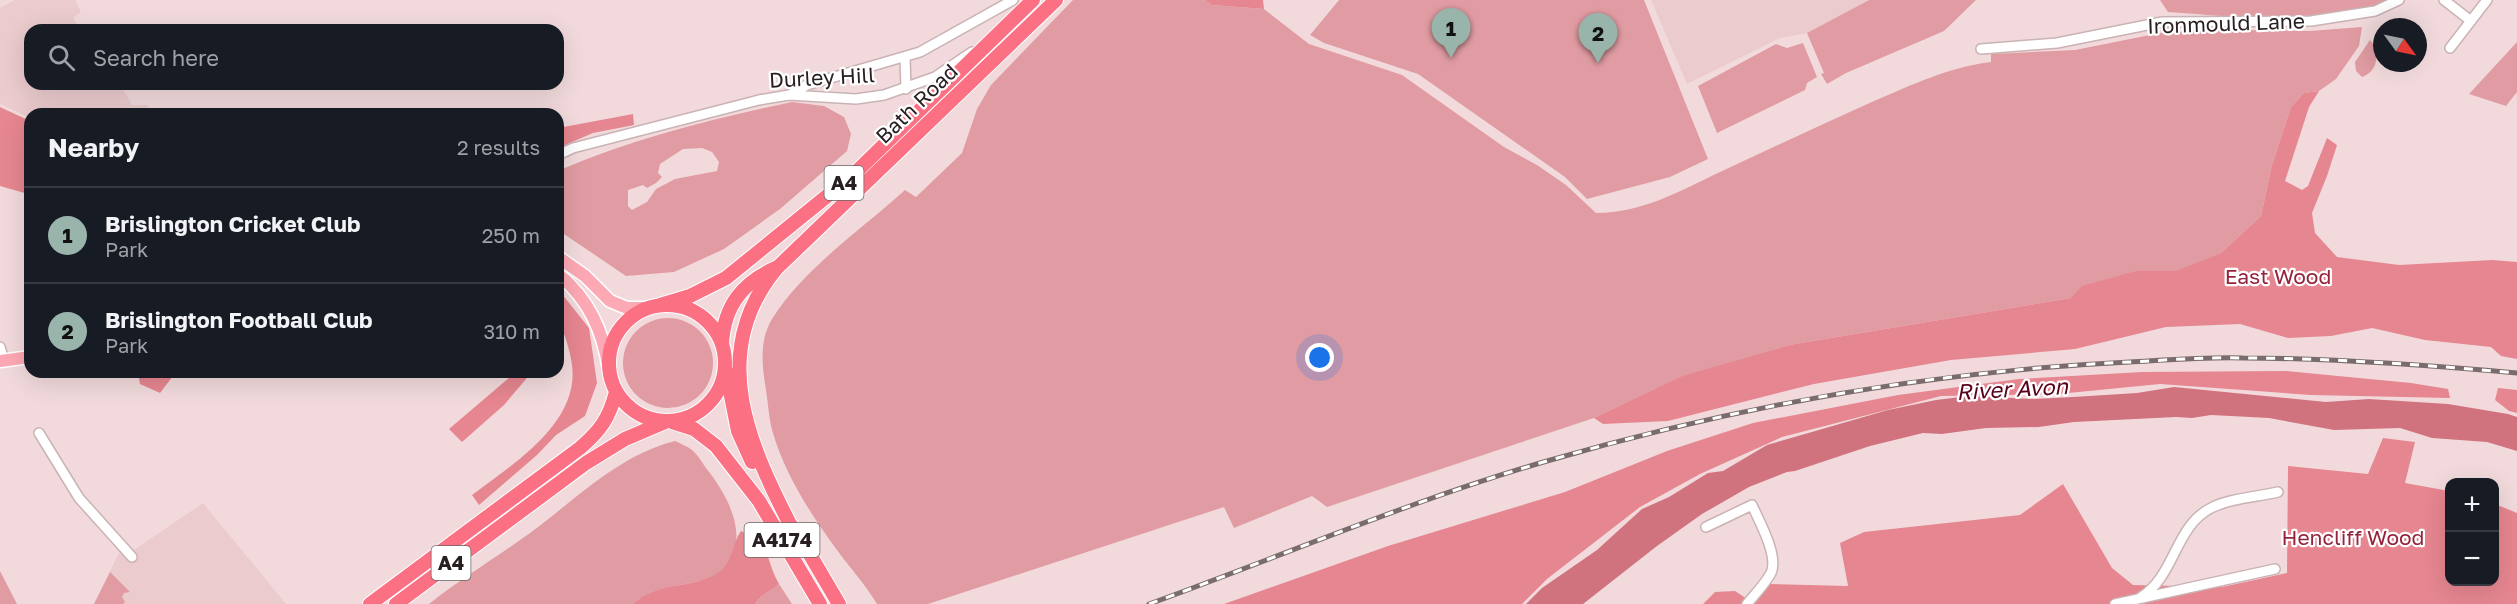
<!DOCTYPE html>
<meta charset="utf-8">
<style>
:root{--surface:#171b24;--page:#242831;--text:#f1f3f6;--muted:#9ea1a6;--line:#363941;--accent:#99b4aa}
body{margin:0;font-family:"Golos Text",sans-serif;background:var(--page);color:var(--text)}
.controls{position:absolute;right:18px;bottom:18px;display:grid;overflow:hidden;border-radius:12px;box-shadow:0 6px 24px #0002}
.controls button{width:54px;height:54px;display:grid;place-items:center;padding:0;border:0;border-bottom:2px solid var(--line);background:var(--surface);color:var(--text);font:30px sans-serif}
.compass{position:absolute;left:2373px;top:18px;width:54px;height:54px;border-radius:50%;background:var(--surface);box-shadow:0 6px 24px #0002;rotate:123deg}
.you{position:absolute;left:1320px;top:358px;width:21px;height:21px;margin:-15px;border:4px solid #fff;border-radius:50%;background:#1a73e8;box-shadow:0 0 0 9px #1a73e833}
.badge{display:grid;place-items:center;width:39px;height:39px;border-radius:50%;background:var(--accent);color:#111;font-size:20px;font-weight:700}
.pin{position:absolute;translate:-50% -50px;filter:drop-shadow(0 2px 3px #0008)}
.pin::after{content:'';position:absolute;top:32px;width:21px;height:18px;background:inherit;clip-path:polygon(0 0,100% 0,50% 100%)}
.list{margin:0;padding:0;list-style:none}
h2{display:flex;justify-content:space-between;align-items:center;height:78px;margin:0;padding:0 24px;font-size:26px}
h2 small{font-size:20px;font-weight:400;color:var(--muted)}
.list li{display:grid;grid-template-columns:39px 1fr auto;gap:18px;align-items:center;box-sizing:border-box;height:96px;padding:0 24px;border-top:2px solid var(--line)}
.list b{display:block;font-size:22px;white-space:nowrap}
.list p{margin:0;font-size:20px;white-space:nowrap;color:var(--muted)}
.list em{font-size:20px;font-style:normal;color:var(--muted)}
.icon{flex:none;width:33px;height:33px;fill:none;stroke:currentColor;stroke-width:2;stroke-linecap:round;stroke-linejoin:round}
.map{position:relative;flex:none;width:2517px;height:604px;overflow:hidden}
.search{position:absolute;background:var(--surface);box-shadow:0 6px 24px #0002;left:24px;top:24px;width:540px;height:66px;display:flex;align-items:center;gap:15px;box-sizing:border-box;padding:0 21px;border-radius:18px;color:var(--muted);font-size:22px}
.panel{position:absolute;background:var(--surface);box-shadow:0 6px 24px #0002;left:24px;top:108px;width:540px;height:270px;border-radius:18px}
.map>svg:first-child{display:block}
.built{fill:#ebcbcd}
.green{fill:#e09ca2;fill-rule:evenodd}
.forest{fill:#e68690}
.water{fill:#d0737e}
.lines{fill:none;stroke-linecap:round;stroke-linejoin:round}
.minor-casing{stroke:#cab3b4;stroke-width:12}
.major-casing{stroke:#fff;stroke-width:15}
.highway-casing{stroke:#fff;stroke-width:16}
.minor{stroke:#fff;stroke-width:9}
.major{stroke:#fda9b5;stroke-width:12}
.highway{stroke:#fc7084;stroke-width:14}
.rail-casing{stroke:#7a6c6d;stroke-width:5}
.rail{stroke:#fff;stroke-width:3;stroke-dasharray:9;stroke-linecap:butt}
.labels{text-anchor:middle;stroke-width:4.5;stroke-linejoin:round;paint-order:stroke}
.shield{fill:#fff;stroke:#686363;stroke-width:1.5}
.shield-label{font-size:20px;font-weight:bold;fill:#282020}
.street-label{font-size:21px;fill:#282020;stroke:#fff}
.park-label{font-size:21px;fill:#94243c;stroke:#fff}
.water-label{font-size:22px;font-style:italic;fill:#59001b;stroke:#fff}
</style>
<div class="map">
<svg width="2517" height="604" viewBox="0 0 2517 604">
<rect width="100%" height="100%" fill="#f2dadc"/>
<!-- built -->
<path class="built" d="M15,0h60l6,12 -8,6 7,12h-50v54h90l12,21h16l3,9h-121v4l-30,-14v-96z
M1651,0h218l-62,33 -27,5 -93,46z
M203,503l83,101h-192l25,-51 13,4 2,-7z"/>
<!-- green -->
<path class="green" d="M1073,0h132l7,5 52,4 45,35 93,31 102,72 33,18 29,20 30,28c46,0 84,-22 124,-41 51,-24 103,-48 154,-71 38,-16 75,-34 117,-39v-8l84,-4 90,-18 77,-2 68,1 52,-4 -3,19 -23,33 -17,12 -15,2 -13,14 -19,58 -11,51 -40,37 -45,19 -40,-1 -65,27 -282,47 -106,32 -89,41 -267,89 -15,-11 -78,32 -10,-21 -296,97h-51c-12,-20 -27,-36 -40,-54 -27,-37 -52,-75 -65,-120 -3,-12 -4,-27 -6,-40 -4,-24 -7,-49 6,-71 33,-52 88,-88 133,-129l11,7 46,-44 15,-44 14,-24z
M1339,0h305l64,159 -38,18 -83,22 -22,-22 -147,-103 -94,-31 -14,-8z
M1869,0h107l-32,31 -98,42 -19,11 -6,-10 3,-1 -17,-40z
M2160,0h230c-65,31 -152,16 -222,12z
M2370,40c11,11 8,32 -8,37l-6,-6 -1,-9z
M2517,42v50l-11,14 -37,-12z
M1803,43l14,34 -10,6 -2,7 -88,43 -19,-47 78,-42 11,4z
M792,102l32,4 20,11 7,17 -4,17 -67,58 -56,40 -50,23 -48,4 -68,-46 2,-60c75,-32 152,-51 232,-68zM702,148l10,4 7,10 -2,9 -42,8 -19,10 -9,13 -15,8 -4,-4v-16l15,-5 4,3 9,-5 6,-6 -4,-4 2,-9 23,-15z
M623 363a45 45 0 1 1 90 0a45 45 0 1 1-90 0Z
M675,441c6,3 12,5 17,9 5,4 10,12 14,18 21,26 48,73 15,103 -22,18 -62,9 -89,33h-203c33,-26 68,-47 101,-71 46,-34 89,-78 145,-92z
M0,571l17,33h-17z
M110,572l20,20 -6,1 -2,4 3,5 -2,2h-29z
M779,584l13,20h-37c6,-10 16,-12 24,-20z"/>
<!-- forest -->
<path class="forest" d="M1205,0h58l1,9 -52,-4z
M2319,91l-10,16 -24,74 17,9 6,-4 19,-48 10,7 -10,31 -15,37 3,20 22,24 62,8 93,-5 25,2v97l-16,-3 -10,-9 -66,-7 -53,-12 -41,8 -43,2 -48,-14 -74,3 -91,22 -124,11 -137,24 -146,37 -65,3 -9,-6 89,-42 106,-31 282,-47 11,-12 54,-15h40l45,-18 40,-37 11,-51 19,-58 13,-14z
M0,107l30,14 -2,73 -28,-8z
M633,114l1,11 -41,8 -35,15v-20z
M558,289l31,39 8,55 -12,33 -29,19 -19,20 -58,50 -7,-10c40,-30 108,-72 100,-130 -2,-15 -7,-30 -13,-44 -4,-7 -1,-23 -1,-32z
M2285,371l126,12 37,6 2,9 -139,-3 -151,-11 -102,10 -117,2 -159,41 -82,37 -60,33 -93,72 -25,25h-298l164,-58 177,-54 102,-41 86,-28 145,-28 121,-16 123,-7z
M138,372h38l-16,21 -20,-9z
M516,372h16l-28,33 -42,37 -13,-13z
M2498,388l19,2v23l-8,-2 -14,-11z
M2383,438l32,4 -10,41 44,8 1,91h44l1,-78 22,9v91h-814l12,-12 20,-1 15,10 20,-17 78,2 -8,-43 24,-11 156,-17 43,-31 49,84 21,17 89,2 65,-14 1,-107 80,8z
M741,531c32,13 23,27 38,53 -8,8 -18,10 -24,20h-123c27,-24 61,-14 87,-32 14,-10 13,-28 22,-41z"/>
<!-- water -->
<path class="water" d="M2174,387l152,15 43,-3 79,5 60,10 9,3v34l-30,-9 -55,-4 -32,-10 -66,2 -65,-12 -58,-3 -19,3 -16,-1 -102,5 -35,5 -53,1 -44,6 -19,-1 -53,13 -75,25 -8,1 -38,15 -47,27 -45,32 -74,58h-57l16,-16 55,-38 45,-41 27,-12 39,-24 15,-2 44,-26 121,-35 48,-10 33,-4 65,3 39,-2 64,-4z"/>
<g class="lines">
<defs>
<path id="minor" d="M2444,0l27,21
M2450,48l37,-48
M1981,49l76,-6 105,-21 149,-1 64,-10 24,-11
M905,58l1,31
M791,94l16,-9 113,-33 93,-52
M558,155l15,-7 186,-48 30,-5 67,4 28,-4 51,-18 37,-25
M0,347l4,13
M39,433l40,65 53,59
M1706,527l46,-22c7,16 27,51 19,68 -6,11 -16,21 -24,31
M2141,597c34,-21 34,-71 70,-89 20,-10 46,-11 67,-16
M2115,604l160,-35"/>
<path id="major" d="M558,257l27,19 25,25 17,7h22
M558,274c31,25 45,57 51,96
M0,361l30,-4"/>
<path id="highway" d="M776,269c-70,85 -26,178 18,263
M660,305l30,-9 36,-18 127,-103 180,-175
M609 363a58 58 0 1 1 116 0a58 58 0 1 1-116 0Z
M722,344c2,-39 21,-62 56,-77l278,-267
M726,371l12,60 14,31
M672,422l22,7 22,17 43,55 61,103
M790,524l12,17 37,63
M370,604l210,-156c21,-18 29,-30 36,-56
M396,604l190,-141 39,-24 40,-17"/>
</defs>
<!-- minor casing -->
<use href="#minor" class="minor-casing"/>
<!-- major casing -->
<use href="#major" class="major-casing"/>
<!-- highway casing -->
<use href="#highway" class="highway-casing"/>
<!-- minor -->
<use href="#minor" class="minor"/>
<!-- major -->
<use href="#major" class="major"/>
<!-- highway -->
<use href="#highway" class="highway"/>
<defs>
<path id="rail" d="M1149,604c133,-48 263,-104 398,-143 191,-55 385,-90 583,-99 37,-2 75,-5 113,-4 91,0 183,7 274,15"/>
</defs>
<!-- rail casing -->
<use href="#rail" class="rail-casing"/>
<!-- rail -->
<use href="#rail" class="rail"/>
</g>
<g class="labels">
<!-- shield labels -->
<g class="shield">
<rect x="824.5" y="166" width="39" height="34" rx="4.5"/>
<rect x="744.5" y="523" width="75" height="34" rx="4.5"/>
<rect x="431.5" y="546" width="39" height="34" rx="4.5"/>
</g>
<g class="shield-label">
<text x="844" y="190">A4</text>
<text x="782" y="547">A4174</text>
<text x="451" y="570">A4</text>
</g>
<!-- street labels -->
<g class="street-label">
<text transform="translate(2226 24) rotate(-2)" y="7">Ironmould Lane</text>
<text transform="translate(822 78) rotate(-3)" y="7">Durley Hill</text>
<text transform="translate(917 104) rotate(-44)" y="7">Bath Road</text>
</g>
<!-- park labels -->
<g class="park-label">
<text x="2278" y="284">East Wood</text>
<text x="2353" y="545">Hencliff Wood</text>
</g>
<!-- water labels -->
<g class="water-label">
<text transform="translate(2012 389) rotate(-3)" y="8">River Avon</text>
</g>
</g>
</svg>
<div class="controls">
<button>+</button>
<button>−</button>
</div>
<svg class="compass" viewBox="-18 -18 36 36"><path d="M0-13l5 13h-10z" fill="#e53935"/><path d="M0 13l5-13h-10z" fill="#9ea1a6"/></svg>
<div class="you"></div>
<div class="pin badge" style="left:1451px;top:58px">1</div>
<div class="pin badge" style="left:1598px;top:63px">2</div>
<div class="search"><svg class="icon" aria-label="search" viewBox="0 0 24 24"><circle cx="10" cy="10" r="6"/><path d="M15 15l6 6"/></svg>Search here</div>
<section class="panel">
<h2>Nearby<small>2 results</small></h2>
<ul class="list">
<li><span class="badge">1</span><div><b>Brislington Cricket Club</b><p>Park</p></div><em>250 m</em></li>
<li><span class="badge">2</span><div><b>Brislington Football Club</b><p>Park</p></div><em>310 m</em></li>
</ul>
</section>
</div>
